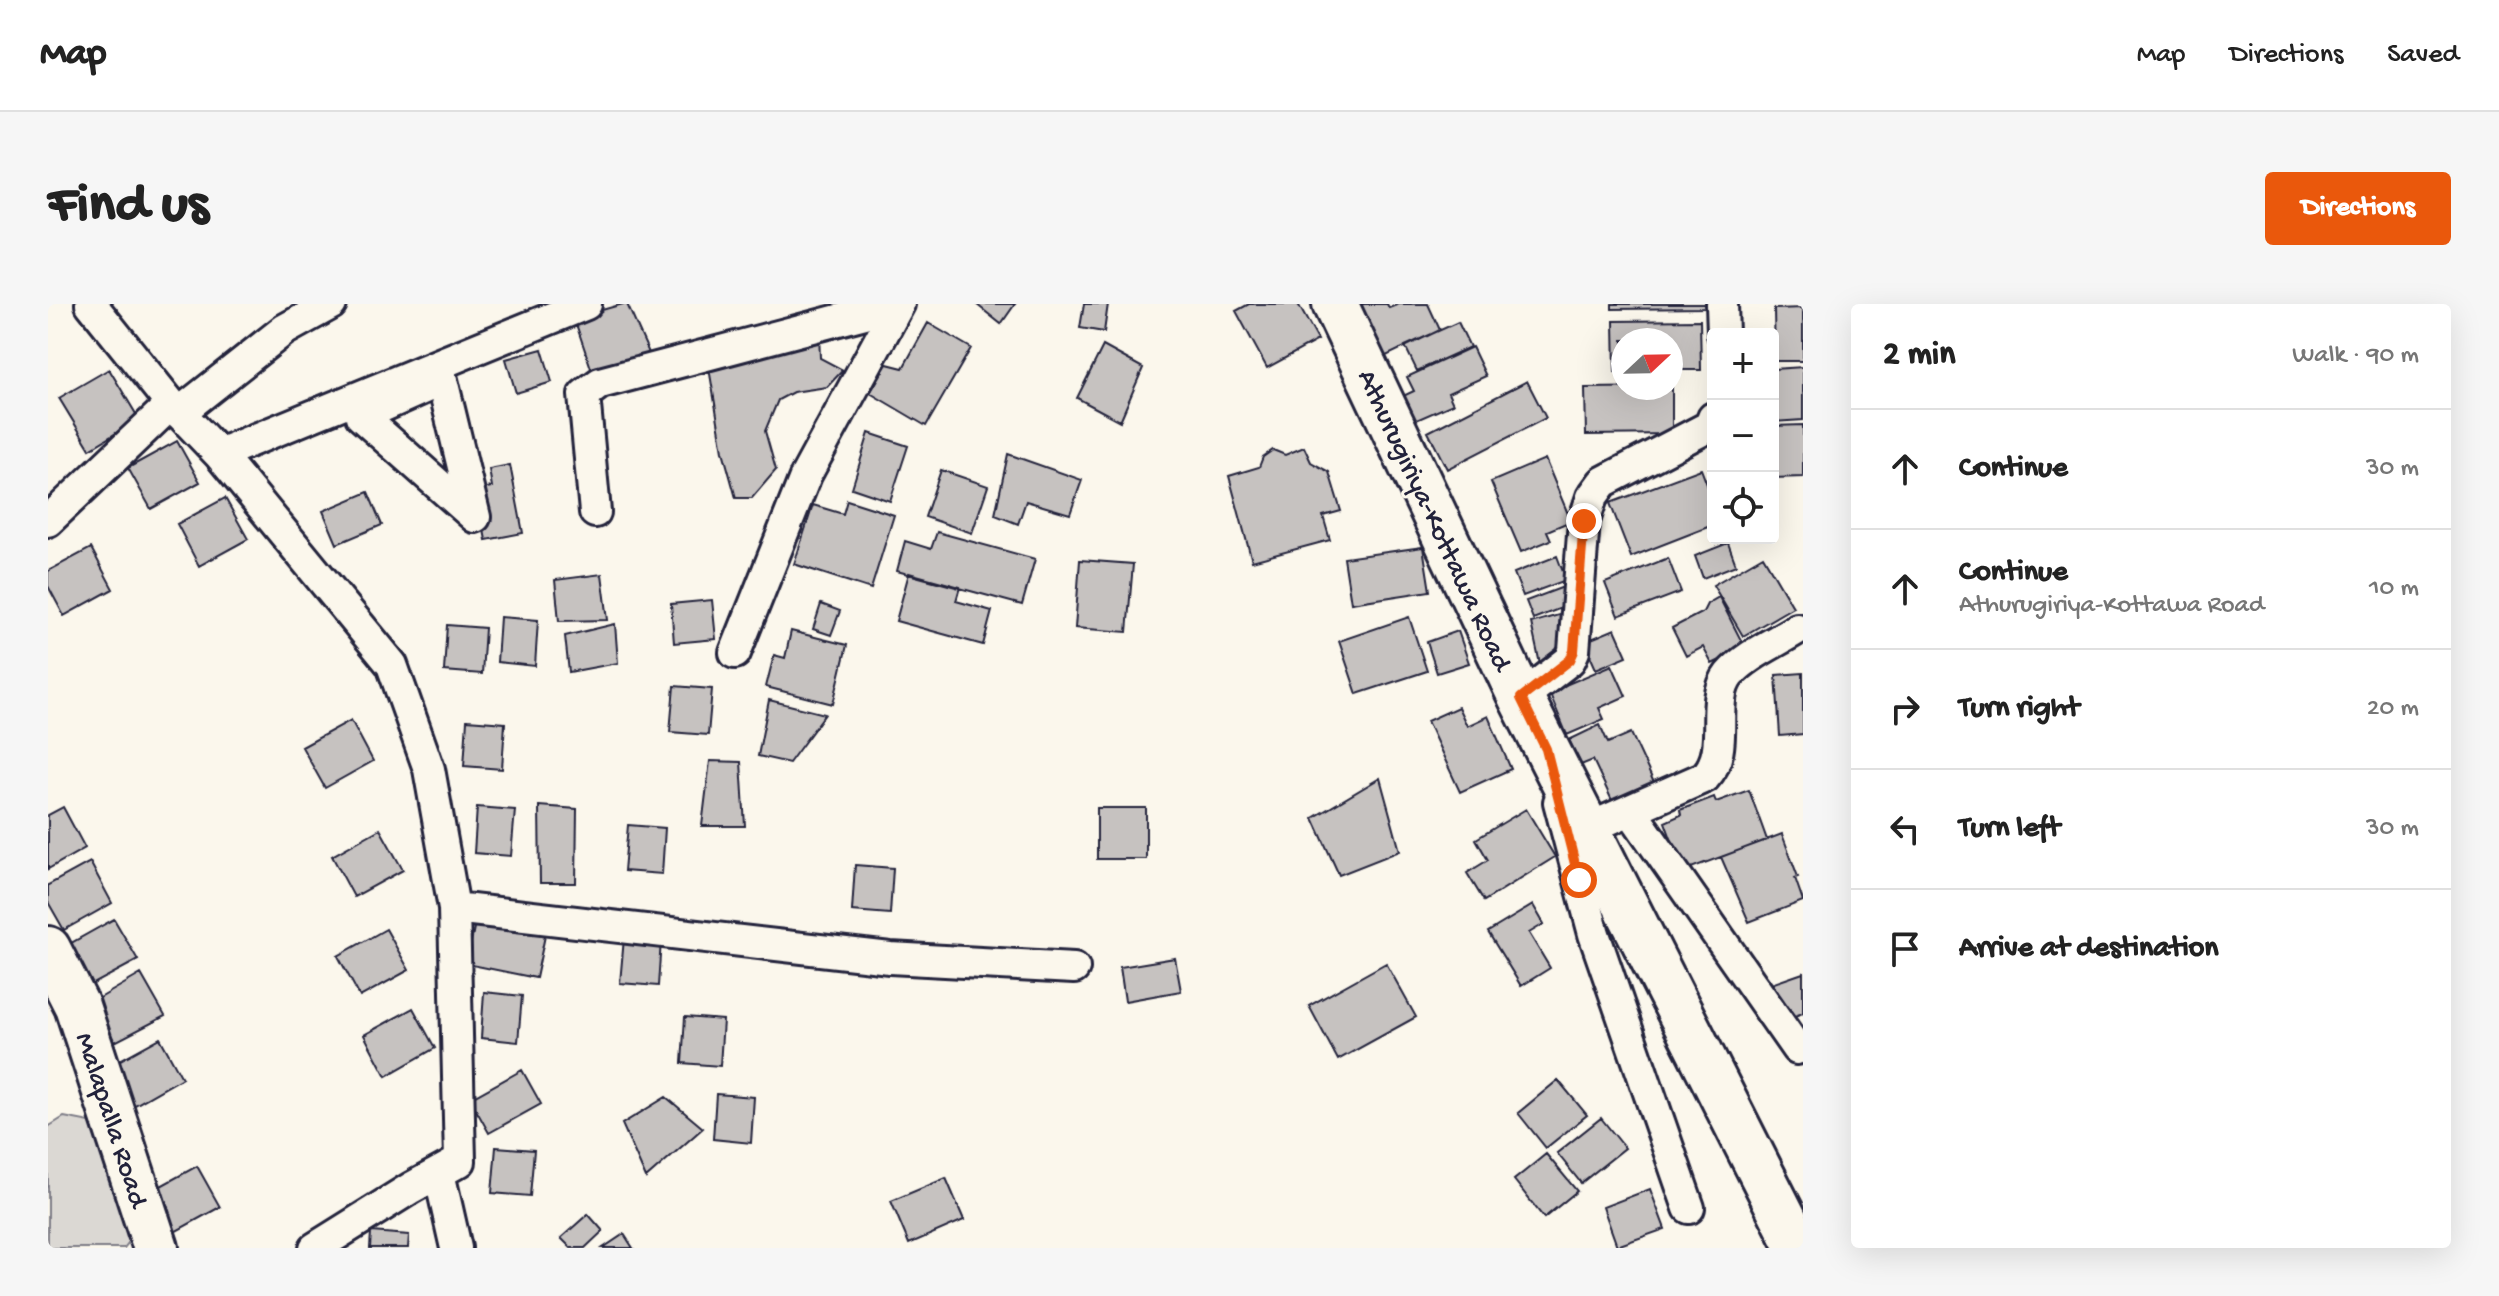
<!DOCTYPE html>
<meta charset="utf-8">
<style>
:root{--surface:#fff;--page:#f6f6f6;--text:#222;--muted:#767676;--line:#e0e0e0;--accent:#ea580c}
body{margin:0;font-family:"Gochi Hand",sans-serif;background:var(--page);color:var(--text)}
.controls{position:absolute;right:24px;top:24px;display:grid;overflow:hidden;border-radius:8px;box-shadow:0 8px 32px #0002}
.controls button{width:72px;height:72px;display:grid;place-items:center;padding:0;border:0;border-bottom:2px solid var(--line);background:var(--surface);color:var(--text);font:40px sans-serif}
.compass{position:absolute;left:1563px;top:24px;width:72px;height:72px;border-radius:50%;background:var(--surface);box-shadow:0 8px 32px #0002;rotate:68deg}
.stop{position:absolute;width:24px;height:24px;margin:-18px;border:6px solid #ea580c;border-radius:50%;background:#fff}
.stop.end{background:#ea580c;border-color:#fff;box-shadow:0 2px 8px #0008}
.list{margin:0;padding:0;list-style:none}
h2{display:flex;justify-content:space-between;align-items:center;height:104px;margin:0;padding:0 32px;font-size:34px}
h2 small{font-size:26px;font-weight:400;color:var(--muted)}
.list li{display:grid;grid-template-columns:52px 1fr auto;gap:24px;align-items:center;box-sizing:border-box;height:120px;padding:0 32px;border-top:2px solid var(--line)}
.list b{display:block;font-size:30px;white-space:nowrap}
.list p{margin:0;font-size:26px;white-space:nowrap;color:var(--muted)}
.list em{font-size:26px;font-style:normal;color:var(--muted)}
.icon{flex:none;width:44px;height:44px;fill:none;stroke:currentColor;stroke-width:2;stroke-linecap:round;stroke-linejoin:round}
.map{position:relative;flex:none;width:1755px;height:944px;overflow:hidden;border-radius:8px}
header{display:flex;align-items:center;gap:48px;box-sizing:border-box;height:112px;padding:0 40px;background:var(--surface);border-bottom:2px solid var(--line)}
header strong{font-size:38px}
nav{display:flex;gap:44px;margin-inline-start:auto;font-size:28px}
.intro{display:flex;align-items:center;justify-content:space-between;box-sizing:border-box;height:192px;padding:0 48px}
h1{margin:0;font-size:56px}
.button{padding:20px 36px;border-radius:8px;background:var(--accent);color:#fff;font-size:28px;font-weight:700}
main{display:flex;gap:48px;padding:0 48px}
aside{flex:1;background:var(--surface);border-radius:8px;box-shadow:0 8px 32px #0002}
.map>svg:first-child{display:block}
.green{fill:#dbd8d3;stroke:#7e7d87;stroke-width:2}
.building{fill:#c6c2c0;stroke:#22223b;stroke-width:2}
.lines{fill:none;stroke-linecap:round;stroke-linejoin:round}
.street-casing{stroke:#22223b;stroke-width:36}
.secondary-casing{stroke:#22223b;stroke-width:50}
.street{stroke:#fbf7ec;stroke-width:30}
.secondary{stroke:#fbf7ec;stroke-width:44}
.route{stroke:#ea580c;stroke-width:10}
.labels{text-anchor:middle;stroke-width:6;stroke-linejoin:round;paint-order:stroke}
.street-label{font-size:28px;fill:#22223b;stroke:#fbf7ec}
</style>
<header>
<strong>Map</strong>
<nav><a>Map</a><a>Directions</a><a>Saved</a></nav>
</header>
<div class="intro"><h1>Find us</h1><a class="button">Directions</a></div>
<main>
<div class="map">
<svg width="1755" height="944" viewBox="0 0 1755 944">
<rect width="100%" height="100%" fill="#fbf7ec"/>
<filter id="ink" filterUnits="userSpaceOnUse"><feTurbulence type="fractalNoise" baseFrequency=".0125" numOctaves="2"/><feDisplacementMap in="SourceGraphic" scale="16" xChannelSelector="R" yChannelSelector="G"/><feConvolveMatrix kernelMatrix="1 2 1 2 8 2 1 2 1" color-interpolation-filters="sRGB"/></filter>
<g filter="url(#ink)">
<!-- green -->
<path class="green" d="M16,813l26,5 42,116 -8,10h-76v-121z"/>
<!-- building -->
<path class="building" d="M575,0h4l26,58 -60,12 -19,-56z
M928,0h39l-14,20z
M1036,0h24l-4,28 -24,-4z
M1201,0h49l20,36 -51,28 -31,-57z
M1303,0h36l2,4 10,-4h29l12,26 -62,30z
M1564,0h95v4l-95,1z
M1755,4v53h-28l-1,-52z
M1652,16l1,50h-30v-30h-48v32h-8l-1,-51z
M1410,18l12,25 -53,24 -12,-25z
M880,19l43,25 -45,78 -56,-33 17,-29 16,4z
M771,29l1,25 23,12 -16,17 -34,5 -15,8 -13,31 11,39 -24,28h-16l-13,-47 -14,-83z
M1055,42l40,22 -23,53 -43,-23z
M1424,43l14,29 -38,17 5,11 -41,18 -11,-25 13,-6 -7,-14z
M494,45l10,33 -36,11 -10,-34z
M1755,63v53l-30,2v-53z
M61,65l30,50 -49,30 -31,-51z
M1479,77l19,37 -99,51 -19,-37z
M1624,83v47l-86,1 -1,-47z
M1755,121v52l-30,1v-52z
M821,129l39,13 -18,55 -38,-13z
M129,137l23,41 -49,27 -23,-41z
M1256,143l7,15 18,10 12,39 -18,5 7,24 -78,21 -23,-85 30,-9 4,-10 10,-7 12,5z
M960,150l74,26 -12,34 -44,-13 -8,23 -23,-9z
M1497,155l26,62 -24,10 4,9 -30,12 -30,-70z
M462,161l13,68 -37,7 -10,-50 16,-3 -3,-18z
M1653,165l12,31v25l-82,32 -21,-54z
M893,166l47,16 -16,47 -47,-16z
M320,188l14,33 -45,19 -14,-33z
M177,194l23,41 -49,27 -22,-42z
M799,196l47,15 -23,74 -77,-25 19,-59 30,9z
M889,228l98,27 -13,46 -125,-34 8,-30 26,8z
M1680,239l8,22 -33,13 -8,-22z
M1375,243l7,44 -79,12 -7,-45z
M43,244l22,41 -49,27 -16,-30v-15z
M1509,252l9,24 -43,16 -9,-23z
M1715,252l30,51 -50,29 -30,-51z
M1620,254l13,34 -63,24 -13,-33z
M1032,256l53,4 -6,68 -52,-4z
M861,269l51,14 -4,14 36,10 -9,34 -87,-24z
M554,270l6,46 -49,1 -4,-41z
M1518,282l-2,21 -31,12 -7,-18z
M1671,293l26,51 -33,16 -9,-17 -17,9 -14,-28 31,-16 4,-8z
M664,296l4,39 -42,4 -3,-39z
M773,300l19,7 -9,24 -18,-6z
M1514,310v45l-22,5 -9,-41z
M452,313l38,3 -3,46 -38,-4z
M1361,313l18,54 -70,23 -18,-53z
M567,320l3,39 -49,9 -4,-36z
M399,321l38,3 -3,46 -38,-3z
M1567,325l12,27 -31,13 -12,-27z
M743,327l56,14 -14,59 -67,-17 8,-32 11,3z
M1410,327l11,32 -32,10 -10,-31z
M1564,361l14,31 -27,12 5,11 -37,16 -18,-43z
M1755,369v61l-23,2 -4,-61z
M626,382l38,3 -4,46 -38,-3z
M721,396l56,14 -36,49 -31,-7z
M1410,403l9,19 21,-10 23,53 -51,23 -33,-71z
M303,416l22,41 -48,27 -23,-41z
M419,416l38,3 -3,46 -38,-3z
M1552,421l8,18 23,-10 25,54 -41,20 -22,-47 -12,5 -12,-25z
M662,457l31,1 4,64h-43z
M1332,474l20,73 -61,24 -26,-57z
M1701,486l18,50 -84,31 -18,-49 16,-7 -1,-5 34,-13 2,5z
M491,502l38,3 -1,74h-36z
M15,503l22,41 -37,21v-54z
M429,503l38,3 -4,46 -37,-3z
M1049,504h49v51h-49z
M1478,505l29,48 -71,44 -17,-28 21,-13 -12,-21z
M580,521l37,3 -3,46 -38,-3z
M332,525l23,41 -49,27 -22,-41z
M1734,530l16,43 -3,1 8,23 -54,21 -28,-65z
M42,558l22,41 -48,27 -16,-28v-17z
M807,561l38,3 -3,46 -38,-3z
M1485,601l11,19 -15,9 21,35 -29,18 -33,-54z
M428,613l70,14 -10,47 -69,-14z
M66,615l24,41 -50,27 -22,-41z
M338,625l23,41 -49,27 -22,-41z
M576,634l37,2 -3,46 -38,-3z
M1127,654l6,33 -56,10 -5,-34z
M1338,659l30,54 -78,43 -29,-54z
M1755,669v40l-20,7 -12,-36z
M93,670l24,42 -50,26 -22,-40z
M436,688l38,4 -4,46 -37,-4z
M365,704l22,40 -49,28 -22,-41z
M637,713l38,3 -3,46 -38,-3z
M112,734l22,40 -49,28 -22,-41z
M474,766l19,34 -52,29 -19,-34z
M1510,776l29,35 -41,33 -28,-35z
M668,790l38,3 -3,46 -38,-4z
M618,793l37,31 -57,50 -24,-54z
M1553,814l24,30 -44,35 -24,-30z
M448,843l38,3 -4,46 -38,-3z
M1498,850l31,37 -33,27 -30,-38z
M149,862l23,41 -49,27 -23,-41z
M898,874l18,42 -55,24 -18,-43z
M1602,885l15,40 -48,17 -14,-39z
M540,910l15,17 -18,17h-14l-10,-10z
M323,928l38,3 -1,13h-38z
M576,930l9,14h-30z"/>
<g class="lines">
<defs>
<path id="street" d="M43,0l80,100 48,50 173,211 37,104 25,139 6,253 -49,27 -96,60
M1674,0l1,30
M394,76l33,137 -114,-101z
M131,109l105,-83 47,-26
M171,150l367,-150
M547,208l-11,-117 16,-12 299,-79
M0,217l123,-117
M687,349l71,-178 93,-171
M1473,394l49,-38 4,-9 10,-130 8,-24 11,-15 107,-56 3,-8
M1511,498l35,132 95,274
M1583,507l166,238
M1539,525l118,-52c27,-28 3,-75 24,-102 17,-20 46,-32 68,-46
M406,604l436,50 184,10
M391,869l17,75"/>
<path id="secondary" d="M1287,0l186,394 278,550
M0,645l29,57 79,242"/>
</defs>
<!-- street casing -->
<use href="#street" class="street-casing"/>
<!-- secondary casing -->
<use href="#secondary" class="secondary-casing"/>
<!-- street -->
<use href="#street" class="street"/>
<!-- secondary -->
<use href="#secondary" class="secondary"/>
</g>
</g>
<g class="lines" filter="url(#ink)">
<!-- route -->
<path class="route" d="M1531,576l-33,-131 -25,-51 49,-38 4,-9 10,-130"/>
</g>
<g class="labels">
<!-- street labels -->
<g class="street-label">
<text transform="translate(1389 215) rotate(65)" y="10">Athurugiriya-Kottawa Road</text>
<text transform="translate(66 815) rotate(72)" y="10">Malapalla Road</text>
</g>
</g>
</svg>
<div class="controls">
<button>+</button>
<button>−</button>
<button><svg class="icon" aria-label="locate" viewBox="0 0 24 24"><circle cx="12" cy="12" r="6"/><path d="M12 2v4M12 18v4M2 12h4M18 12h4"/></svg></button>
</div>
<svg class="compass" viewBox="-18 -18 36 36"><path d="M0-13l5 13h-10z" fill="#e53935"/><path d="M0 13l5-13h-10z" fill="#767676"/></svg>
<div class="stop" style="left:1531px;top:576px"></div>
<div class="stop end" style="left:1536px;top:217px"></div>
</div>
<aside>
<h2>2 min<small>Walk · 90 m</small></h2>
<ul class="list">
<li><svg class="icon" aria-label="ahead" viewBox="0 0 24 24"><path d="M12 20V5M6 11l6-6 6 6"/></svg><div><b>Continue</b></div><em>30 m</em></li>
<li><svg class="icon" aria-label="ahead" viewBox="0 0 24 24"><path d="M12 20V5M6 11l6-6 6 6"/></svg><div><b>Continue</b><p>Athurugiriya-Kottawa Road</p></div><em>10 m</em></li>
<li><svg class="icon" aria-label="right" viewBox="0 0 24 24"><path d="M7 20v-9h11M14 6l5 5-5 5"/></svg><div><b>Turn right</b></div><em>20 m</em></li>
<li><svg class="icon" aria-label="left" viewBox="0 0 24 24"><path d="M17 20v-9H6M10 6l-5 5 5 5"/></svg><div><b>Turn left</b></div><em>30 m</em></li>
<li><svg class="icon" aria-label="arrive" viewBox="0 0 24 24"><path d="M6 21V4h12l-3 4 3 4H6"/></svg><div><b>Arrive at destination</b></div></li>
</ul>
</aside>
</main>
